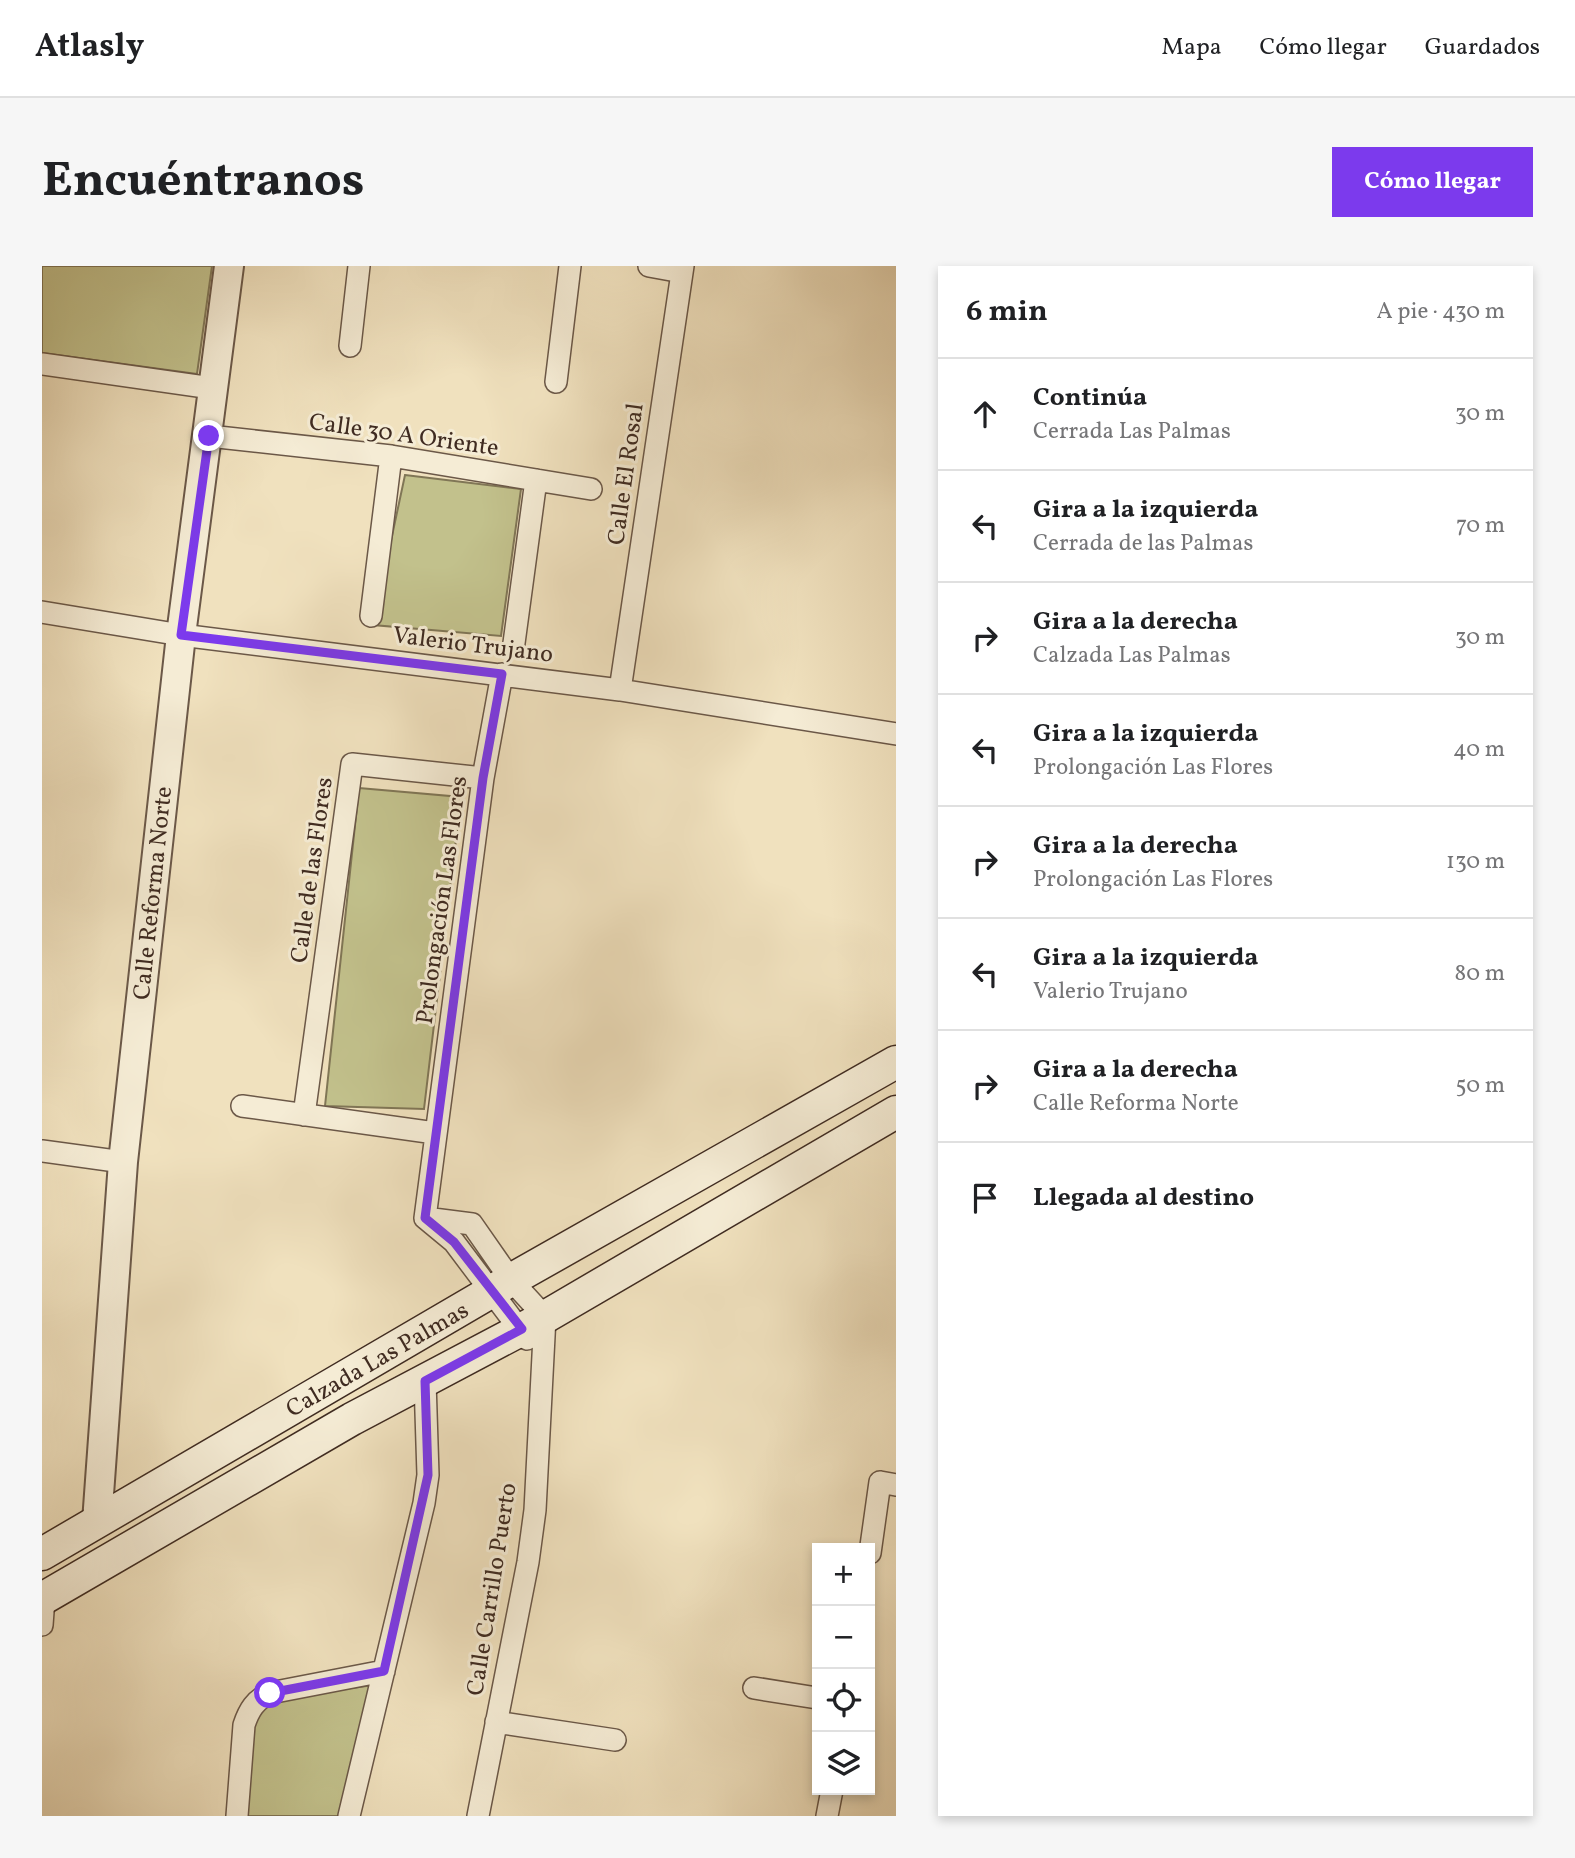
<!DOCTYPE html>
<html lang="es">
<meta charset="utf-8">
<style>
:root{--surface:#fff;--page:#f6f6f6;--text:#202124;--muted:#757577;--line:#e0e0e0;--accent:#7c3aed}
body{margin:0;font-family:Vollkorn,serif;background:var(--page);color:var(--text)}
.controls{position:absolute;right:21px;bottom:21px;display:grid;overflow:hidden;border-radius:0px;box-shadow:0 4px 10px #0003}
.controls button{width:63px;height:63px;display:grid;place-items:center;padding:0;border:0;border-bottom:2px solid var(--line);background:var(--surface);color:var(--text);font:35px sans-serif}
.stop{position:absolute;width:21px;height:21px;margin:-16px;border:5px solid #7c3aed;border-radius:50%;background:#fff}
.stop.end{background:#7c3aed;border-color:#fff;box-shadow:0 2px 7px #0008}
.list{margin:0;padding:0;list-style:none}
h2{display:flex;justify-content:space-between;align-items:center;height:91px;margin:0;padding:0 28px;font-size:30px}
h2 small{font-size:23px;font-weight:400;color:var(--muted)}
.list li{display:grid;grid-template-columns:46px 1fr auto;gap:21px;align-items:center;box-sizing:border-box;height:112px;padding:0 28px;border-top:2px solid var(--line)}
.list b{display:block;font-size:26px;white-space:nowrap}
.list p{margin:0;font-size:23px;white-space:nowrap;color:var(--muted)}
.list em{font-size:23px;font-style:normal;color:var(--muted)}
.icon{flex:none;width:38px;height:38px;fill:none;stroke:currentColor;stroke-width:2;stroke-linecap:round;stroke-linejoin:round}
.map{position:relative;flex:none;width:854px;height:1550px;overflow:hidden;border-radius:0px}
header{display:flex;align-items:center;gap:42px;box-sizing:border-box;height:98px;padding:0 35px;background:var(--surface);border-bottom:2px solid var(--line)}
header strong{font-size:33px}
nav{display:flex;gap:38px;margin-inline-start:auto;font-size:24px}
.intro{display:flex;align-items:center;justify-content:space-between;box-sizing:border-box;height:168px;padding:0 42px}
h1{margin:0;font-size:49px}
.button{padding:18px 32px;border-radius:0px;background:var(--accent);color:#fff;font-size:24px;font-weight:700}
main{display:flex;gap:42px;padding:0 42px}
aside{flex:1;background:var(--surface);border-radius:0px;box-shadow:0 4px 10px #0003}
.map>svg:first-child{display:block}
.green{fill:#c2c18c;stroke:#807656;stroke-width:2}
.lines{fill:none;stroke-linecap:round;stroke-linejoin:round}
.minor-casing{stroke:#6b5848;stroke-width:24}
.tertiary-casing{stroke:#6b5848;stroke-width:32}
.secondary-casing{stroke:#3f2b21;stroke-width:35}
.minor{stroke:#f5ecd5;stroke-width:21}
.tertiary{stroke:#f5ecd5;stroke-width:28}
.secondary{stroke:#f5ecd5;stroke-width:32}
.route{stroke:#7c3aed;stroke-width:9}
.labels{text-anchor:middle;stroke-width:6;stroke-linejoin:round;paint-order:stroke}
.street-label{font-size:24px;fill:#3f2b21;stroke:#f5ecd5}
</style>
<header>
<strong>Atlasly</strong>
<nav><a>Mapa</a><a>Cómo llegar</a><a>Guardados</a></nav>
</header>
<div class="intro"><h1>Encuéntranos</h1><a class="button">Cómo llegar</a></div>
<main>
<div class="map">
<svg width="854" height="1550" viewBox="0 0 854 1550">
<rect width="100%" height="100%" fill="#f0e1be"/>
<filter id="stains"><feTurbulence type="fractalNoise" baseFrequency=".00286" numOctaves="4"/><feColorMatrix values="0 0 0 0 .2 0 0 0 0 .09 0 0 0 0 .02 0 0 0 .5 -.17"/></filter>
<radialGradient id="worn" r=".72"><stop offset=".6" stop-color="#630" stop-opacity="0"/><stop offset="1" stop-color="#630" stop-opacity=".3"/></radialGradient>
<!-- green -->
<path class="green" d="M0,0h170l-15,108 -155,-21z
M363,209l116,14 -20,147 -128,-11z
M317,522l102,9 -37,312 -99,-3z
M332,1419l-35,131h-92l2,-88 19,-29z"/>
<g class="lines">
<defs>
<path id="minor" d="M607,0l33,6
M308,80l9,-80
M0,98l170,24
M514,116l14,-116
M167,170l182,20 200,33
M0,346l139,23 439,55 276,44
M329,350l20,-160
M472,377l22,-163
M578,424l63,-424
M200,840l193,27
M262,849l48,-351 131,14
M0,885l81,11
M383,952l47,6 39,56 34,37 -10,193 -7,52 -50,254
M383,952l58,-440 19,-104
M383,952l29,24 73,97
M828,1287l10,-71 16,3
M0,1359l2,-27
M712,1422l63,10
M454,1456l119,18
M195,1550l7,-91c5,-15 11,-25 26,-32l114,-22
M307,1550l75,-313 4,-28 -3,-94
M785,1550l5,-26"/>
<path id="tertiary" d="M55,1256l26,-360 58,-527 48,-369"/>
<path id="secondary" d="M0,1288l469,-274 385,-218
M0,1333l310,-180 193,-102 351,-205"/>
</defs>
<!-- minor casing -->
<use href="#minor" class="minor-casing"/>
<!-- tertiary casing -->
<use href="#tertiary" class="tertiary-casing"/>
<!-- secondary casing -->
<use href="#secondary" class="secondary-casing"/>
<!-- minor -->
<use href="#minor" class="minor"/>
<!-- tertiary -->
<use href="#tertiary" class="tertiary"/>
<!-- secondary -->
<use href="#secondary" class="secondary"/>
</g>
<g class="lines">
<!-- route -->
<path class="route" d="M167,170l-28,199 321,39 -19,104 -58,440 29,24 68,87 -97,52 3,94 -44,196 -114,22"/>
</g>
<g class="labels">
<!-- street labels -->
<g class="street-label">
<text transform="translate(362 168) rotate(8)" y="8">Calle 30 A Oriente</text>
<text transform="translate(583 208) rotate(-82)" y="8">Calle El Rosal</text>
<text transform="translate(431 378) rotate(7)" y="8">Valerio Trujano</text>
<text transform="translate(269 604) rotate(-82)" y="8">Calle de las Flores</text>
<text transform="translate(110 627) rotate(-84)" y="8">Calle Reforma Norte</text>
<text transform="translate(399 634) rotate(-82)" y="8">Prolongación Las Flores</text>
<text transform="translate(335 1093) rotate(-30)" y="8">Calzada Las Palmas</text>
<text transform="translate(449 1323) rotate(-81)" y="8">Calle Carrillo Puerto</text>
</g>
</g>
<rect width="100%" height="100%" filter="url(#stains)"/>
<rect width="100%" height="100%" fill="url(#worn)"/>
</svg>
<div class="controls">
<button>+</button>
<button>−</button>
<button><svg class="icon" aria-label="locate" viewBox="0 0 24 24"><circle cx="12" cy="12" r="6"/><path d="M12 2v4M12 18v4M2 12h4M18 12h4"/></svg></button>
<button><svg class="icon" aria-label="layers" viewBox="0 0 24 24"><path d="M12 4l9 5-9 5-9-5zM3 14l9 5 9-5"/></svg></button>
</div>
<div class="stop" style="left:228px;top:1427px"></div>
<div class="stop end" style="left:167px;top:170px"></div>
</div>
<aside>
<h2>6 min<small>A pie · 430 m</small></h2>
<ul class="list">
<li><svg class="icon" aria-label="ahead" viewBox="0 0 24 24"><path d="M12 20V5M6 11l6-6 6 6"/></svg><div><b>Continúa</b><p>Cerrada Las Palmas</p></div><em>30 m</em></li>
<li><svg class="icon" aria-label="left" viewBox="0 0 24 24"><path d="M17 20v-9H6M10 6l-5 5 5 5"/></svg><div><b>Gira a la izquierda</b><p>Cerrada de las Palmas</p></div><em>70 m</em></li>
<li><svg class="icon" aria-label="right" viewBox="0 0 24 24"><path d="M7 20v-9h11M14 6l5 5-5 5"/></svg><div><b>Gira a la derecha</b><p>Calzada Las Palmas</p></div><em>30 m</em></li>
<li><svg class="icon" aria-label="left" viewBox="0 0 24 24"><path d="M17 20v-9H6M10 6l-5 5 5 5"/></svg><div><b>Gira a la izquierda</b><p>Prolongación Las Flores</p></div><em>40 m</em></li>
<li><svg class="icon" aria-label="right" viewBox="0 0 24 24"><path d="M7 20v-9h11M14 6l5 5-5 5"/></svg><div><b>Gira a la derecha</b><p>Prolongación Las Flores</p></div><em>130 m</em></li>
<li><svg class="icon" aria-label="left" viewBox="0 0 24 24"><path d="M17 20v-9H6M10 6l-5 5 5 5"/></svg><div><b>Gira a la izquierda</b><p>Valerio Trujano</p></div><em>80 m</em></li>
<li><svg class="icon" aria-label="right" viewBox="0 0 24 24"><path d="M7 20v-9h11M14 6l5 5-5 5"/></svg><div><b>Gira a la derecha</b><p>Calle Reforma Norte</p></div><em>50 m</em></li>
<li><svg class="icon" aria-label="arrive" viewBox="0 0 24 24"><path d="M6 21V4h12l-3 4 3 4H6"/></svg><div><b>Llegada al destino</b></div></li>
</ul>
</aside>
</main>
